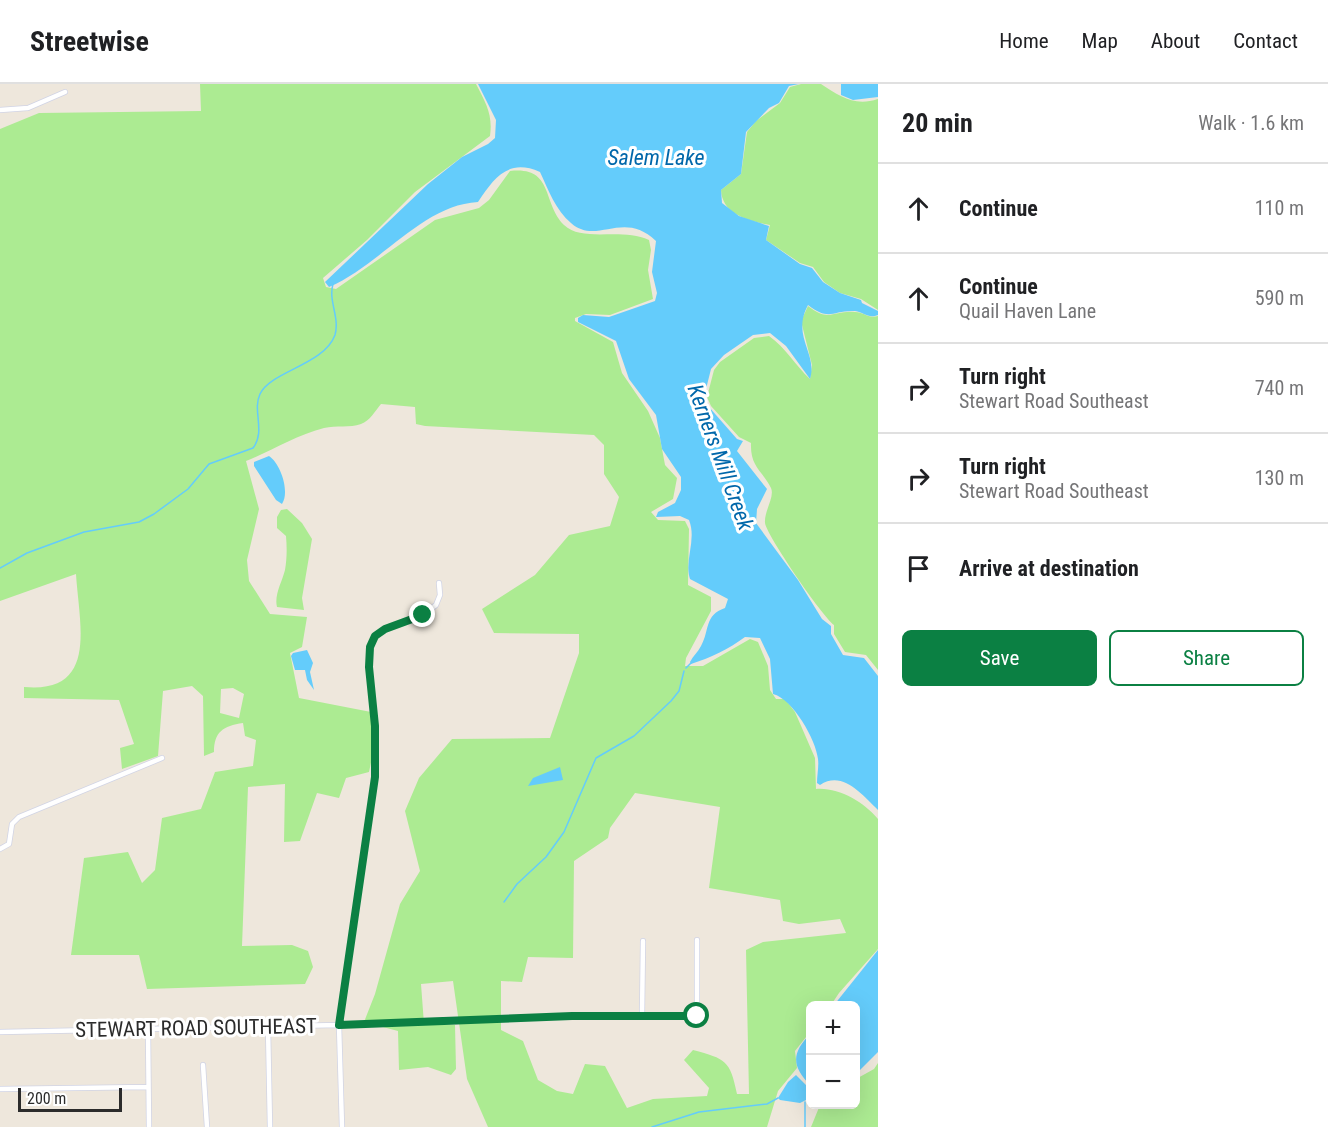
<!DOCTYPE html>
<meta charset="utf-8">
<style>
:root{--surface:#fff;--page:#f2f2f2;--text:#202124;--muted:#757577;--line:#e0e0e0;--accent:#0b8043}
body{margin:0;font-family:"Roboto Condensed",sans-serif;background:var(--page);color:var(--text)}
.controls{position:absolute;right:18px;bottom:18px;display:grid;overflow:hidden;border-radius:9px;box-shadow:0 6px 24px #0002}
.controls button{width:54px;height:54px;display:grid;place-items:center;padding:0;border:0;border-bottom:2px solid var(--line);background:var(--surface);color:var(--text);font:30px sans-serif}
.scale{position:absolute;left:18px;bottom:15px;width:104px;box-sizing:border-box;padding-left:6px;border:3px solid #2b2b2b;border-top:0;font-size:16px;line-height:21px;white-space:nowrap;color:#2b2b2b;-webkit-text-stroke:4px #fff;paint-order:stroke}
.stop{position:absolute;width:18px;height:18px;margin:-14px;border:4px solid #0b8043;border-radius:50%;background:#fff}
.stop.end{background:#0b8043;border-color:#fff;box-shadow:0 2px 6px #0008}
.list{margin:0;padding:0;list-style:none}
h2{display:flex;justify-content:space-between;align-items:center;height:78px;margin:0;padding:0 24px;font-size:26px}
h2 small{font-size:20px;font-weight:400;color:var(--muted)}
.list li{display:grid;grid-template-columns:39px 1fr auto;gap:18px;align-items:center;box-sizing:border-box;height:90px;padding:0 24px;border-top:2px solid var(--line)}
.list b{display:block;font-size:22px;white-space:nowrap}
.list p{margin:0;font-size:20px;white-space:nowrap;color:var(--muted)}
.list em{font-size:20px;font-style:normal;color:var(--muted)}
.actions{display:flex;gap:12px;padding:18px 24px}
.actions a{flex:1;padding:14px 0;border:2px solid var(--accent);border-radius:9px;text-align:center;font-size:21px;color:var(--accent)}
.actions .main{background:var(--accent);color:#fff}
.icon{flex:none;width:33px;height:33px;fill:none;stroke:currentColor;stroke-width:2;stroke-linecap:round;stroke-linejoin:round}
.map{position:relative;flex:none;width:878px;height:1043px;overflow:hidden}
header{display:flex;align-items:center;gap:36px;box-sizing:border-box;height:84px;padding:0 30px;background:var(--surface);border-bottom:2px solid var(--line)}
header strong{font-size:28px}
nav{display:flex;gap:33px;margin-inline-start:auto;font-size:21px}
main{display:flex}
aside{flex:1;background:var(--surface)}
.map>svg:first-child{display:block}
.green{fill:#aceb92;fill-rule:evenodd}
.water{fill:#64ccfb}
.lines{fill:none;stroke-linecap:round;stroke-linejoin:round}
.stream{stroke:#64ccfb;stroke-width:1.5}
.street-casing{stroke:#d1d4e5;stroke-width:6}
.street{stroke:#fff;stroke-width:4.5}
.route{stroke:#0b8043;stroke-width:8}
.labels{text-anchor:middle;stroke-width:6;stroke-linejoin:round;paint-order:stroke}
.street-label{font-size:21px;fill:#2b2b2b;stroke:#fff}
.water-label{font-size:22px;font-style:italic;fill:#0067aa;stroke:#fff}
</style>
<header>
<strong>Streetwise</strong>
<nav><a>Home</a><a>Map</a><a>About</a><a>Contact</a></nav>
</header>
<main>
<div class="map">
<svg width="878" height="1043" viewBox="0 0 878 1043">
<rect width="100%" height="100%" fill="#eee7dc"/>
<!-- green -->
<path class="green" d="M200,0h276c10,19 17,31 14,52l-75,56 -48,48 -44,38 3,9 10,2 99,-69 44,-12 10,-8 21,-29c44,-5 32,32 54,54 19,18 57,2 85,15l2,10 -3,20 5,29 -43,16 -24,-1 -11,4v3l38,21 9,31 26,38 12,27 5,27 12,13 -4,21 -22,13 7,8 27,1 4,8 -1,56 23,12v14l-25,47 -1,8h18l47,-27 8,3 10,24 2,24 6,9h9l10,13 20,46 1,31c22,-2 48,13 62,30v130l-39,44 -8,12 -21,1v26l-15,19 2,17 -19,23 -11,36h-279l-21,-48 -14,-98 -32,3 3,40 31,1 1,44 -5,6 -23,-8 -29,3 -1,-39 -34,-9 11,-28 25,-90 20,-33 -15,-60 14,-33 33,-39 98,-1 29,-85v-19l-85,-1 -12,-24 53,-34 34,-40 41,-9 9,-29 -15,-23v-29l-10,-10 -169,-9 -9,-2 -1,-17 -34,-3c-6,7 -11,17 -20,20 -11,4 -25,1 -37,4 -28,7 -52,23 -78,33l13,48 -12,51 2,21 21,33 37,3 -5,30 -12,6 9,45 72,14 2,41 -4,19 -23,6 -7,20 -22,-5 -17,48 -16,1 1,-58 -37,3 -6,159 50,-1 16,6 5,16 -8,17 -158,5 -8,-34h-68l13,-97 44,-6 14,31 13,-13 7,-52 39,-9 14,-37 38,-6 3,-26 -11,-4 -2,-13c-20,3 -29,9 -29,29l-10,4 -1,-60 -11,-10 -29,5 -5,65 -36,13 -2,-21 14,-4 -15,-44 -95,-2v-11c75,7 55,-63 52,-113l-76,27v-472l39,-16 162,-2zM233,604l11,6 -5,24 -19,-5 1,-24zM635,709l85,14 -11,81 71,12 3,21 16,3 41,-5 6,14 -83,9 -17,8 3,144h-12c-7,-34 -11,-35 -44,-44l-9,10 25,28 -2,8 -54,3 -26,9 -22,-42 -20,-2 -12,30 -16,-3 -19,-11 -15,-39 -22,-11v-49l21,1 6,-25 45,1 1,-97 34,-23 2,-10z
M801,0h20c19,12 33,23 57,15v211l-17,-11 -21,-6 -16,-11 -11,-15 -13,-4 -34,-23 4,-15c-22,-4 -48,-11 -49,-35l20,-16 6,-42 9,-11 24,-18 10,-16z
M808,222c21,17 26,4 47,6 9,0 13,7 23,4v354l-12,-15 -21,-3 -11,-18v-9c-12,-9 -67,-89 -69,-102 -1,-12 10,-26 6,-35 -9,-18 -21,-21 -20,-45l-12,-6 -28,-31 -4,-9 7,-27 6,-8 34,-24 15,-2c17,12 26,29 41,43l2,-14 -11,-44z
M287,425l15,14 10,16 -10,59 2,12 -27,-3c-3,-12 5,-25 8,-37 2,-11 2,-23 1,-34l-9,-8v-11l4,-7z
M878,979v64h-67l9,-22 36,-1v-25l18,-10z"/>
<!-- water -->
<path class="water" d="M478,0h321l-10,2 -10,17 -10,5 -23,24 -5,42 -20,16 1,13 17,13 30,10 -3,14 34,24 12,4 11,14 17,11 21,7 1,3 16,8v4c-10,4 -14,-3 -23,-4 -23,-1 -25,11 -47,-6 -17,32 10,48 2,74l-24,-33 -16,-13 -17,2 -29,20 -13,14 -7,28 5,10 28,32 6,2 -6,10 30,38 -10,20 -1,14 42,57 24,39 9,7v8l12,21 21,3 14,18v134c-16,-15 -35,-40 -58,-25l-3,-2c0,-8 2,-17 1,-24 -2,-19 -25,-60 -45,-65l-3,-35 -10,-21 -15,-1c-16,12 -35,21 -54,27l-1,-2c3,-6 8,-10 11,-16 9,-16 3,-31 24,-38l3,-9 -38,-20c-6,-19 7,-39 -1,-59l-9,-4 -24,1 2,-5 17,-9 6,-13v-13l-19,-28 -6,-34 -27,-36 -13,-38 -38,-19v-4l5,-3 26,2 46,-16 2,-8 -5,-21 4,-31c-33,-32 -59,5 -85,-18 -15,-12 -23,-34 -31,-51 -32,-14 -46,6 -62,30 -56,3 -97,63 -149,85l-4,-5 103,-98 34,-27 26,-13 7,-6 1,-18z
M841,0h37v13l-25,3 -12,-5z
M269,372c12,8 21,36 13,48l-6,-4 -22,-34v-4z
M307,566l6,13 -3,9 4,18 -7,-10 -2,-10h-10l-4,-14 2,-3z
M560,683l3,13 -35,6 5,-8z
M878,866v102l-22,22v-68l-22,-1z
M810,950v51c-19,-20 -18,-32 0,-51z
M796,991l14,14v9l-10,5 -20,-3 -2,-2 10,-16z"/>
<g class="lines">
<!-- stream -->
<path class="stream" d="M0,484l27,-15 57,-21 55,-10 15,-8 34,-25 21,-25 44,-16c13,-17 -1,-37 7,-54 11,-23 64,-29 75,-59 5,-18 -7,-34 -2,-51
M686,584l6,-6
M504,818l13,-18 29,-27 18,-25 32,-74 38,-22 37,-35 8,-10 5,-20
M805,1018v25
M652,1043l47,-15 68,-8 11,-6"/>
<defs>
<path id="street" d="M0,26l28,-2 37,-16
M0,765l9,-5 3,-20 7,-7 143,-59
M642,932l1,-75
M268,943l2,100
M148,945l1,98
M0,948l339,-7 233,-9h125v-76
M203,981l4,62
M0,1005l148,-2
M342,1043l-3,-102 36,-248v-51l-6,-59 1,-20 5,-11 10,-7 38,-14 13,-10 4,-10 -1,-12"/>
</defs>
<!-- street casing -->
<use href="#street" class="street-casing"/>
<!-- street -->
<use href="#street" class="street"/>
</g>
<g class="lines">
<!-- route -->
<path class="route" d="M423,531l-38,14 -10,7 -5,11 -1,20 6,59v51l-36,248 233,-9h125"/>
</g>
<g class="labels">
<!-- street labels -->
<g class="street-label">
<text transform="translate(196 944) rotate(-1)" y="7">STEWART ROAD SOUTHEAST</text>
</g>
<!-- water labels -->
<g class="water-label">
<text x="656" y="81">Salem Lake</text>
<text transform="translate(721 373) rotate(70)" y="8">Kerners Mill Creek</text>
</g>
</g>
</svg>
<div class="controls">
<button>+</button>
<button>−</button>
</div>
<div class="scale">200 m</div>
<div class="stop" style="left:697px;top:932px"></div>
<div class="stop end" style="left:423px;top:531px"></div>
</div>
<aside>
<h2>20 min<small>Walk · 1.6 km</small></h2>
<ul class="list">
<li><svg class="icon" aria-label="ahead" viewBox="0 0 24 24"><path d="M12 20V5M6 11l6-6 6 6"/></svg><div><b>Continue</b></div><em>110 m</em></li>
<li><svg class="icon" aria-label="ahead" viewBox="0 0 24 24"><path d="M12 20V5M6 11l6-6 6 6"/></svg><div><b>Continue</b><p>Quail Haven Lane</p></div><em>590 m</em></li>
<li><svg class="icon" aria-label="right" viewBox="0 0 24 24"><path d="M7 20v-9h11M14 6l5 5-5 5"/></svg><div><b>Turn right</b><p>Stewart Road Southeast</p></div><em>740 m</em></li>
<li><svg class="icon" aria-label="right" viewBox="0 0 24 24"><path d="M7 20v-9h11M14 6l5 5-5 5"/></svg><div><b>Turn right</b><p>Stewart Road Southeast</p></div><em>130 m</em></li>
<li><svg class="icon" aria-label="arrive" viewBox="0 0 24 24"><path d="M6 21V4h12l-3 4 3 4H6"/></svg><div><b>Arrive at destination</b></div></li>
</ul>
<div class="actions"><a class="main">Save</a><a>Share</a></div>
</aside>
</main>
